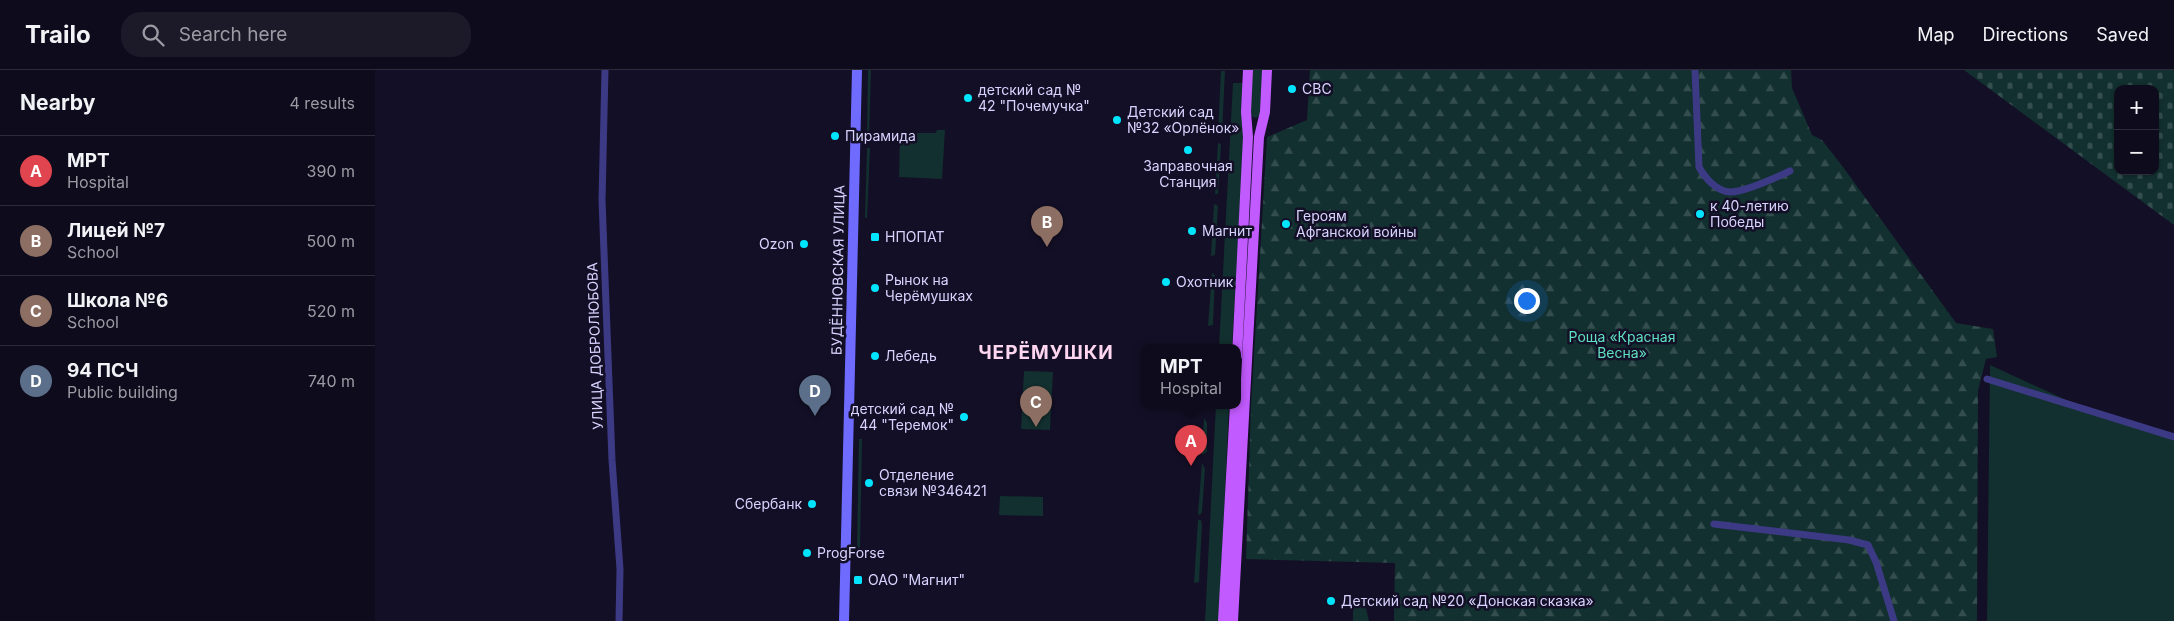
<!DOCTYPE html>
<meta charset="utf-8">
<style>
:root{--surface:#0e0b1c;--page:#1c1929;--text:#f1f3f6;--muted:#9b9ba3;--line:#2e2b3b;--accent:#db2777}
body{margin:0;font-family:Inter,sans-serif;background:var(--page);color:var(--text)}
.controls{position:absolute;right:15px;top:15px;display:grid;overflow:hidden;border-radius:10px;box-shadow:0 1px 4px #0004}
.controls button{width:45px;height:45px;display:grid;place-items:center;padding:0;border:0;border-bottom:1px solid var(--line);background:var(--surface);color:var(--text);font:25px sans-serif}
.you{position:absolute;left:1151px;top:230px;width:18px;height:18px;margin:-12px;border:4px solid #fff;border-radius:50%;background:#1a73e8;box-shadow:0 0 0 8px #1a73e833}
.badge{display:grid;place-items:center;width:32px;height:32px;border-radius:50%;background:var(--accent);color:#fff;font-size:16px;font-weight:700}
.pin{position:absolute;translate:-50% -41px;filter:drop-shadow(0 1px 2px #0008)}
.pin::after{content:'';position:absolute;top:26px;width:18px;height:15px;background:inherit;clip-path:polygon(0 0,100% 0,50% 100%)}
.popup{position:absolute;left:766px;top:274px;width:100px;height:65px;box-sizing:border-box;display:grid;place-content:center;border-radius:10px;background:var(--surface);filter:drop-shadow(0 1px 4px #0005);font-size:16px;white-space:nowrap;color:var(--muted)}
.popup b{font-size:19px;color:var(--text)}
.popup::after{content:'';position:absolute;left:50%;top:100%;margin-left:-10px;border:10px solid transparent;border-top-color:var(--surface)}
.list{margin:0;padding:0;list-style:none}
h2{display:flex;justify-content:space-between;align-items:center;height:65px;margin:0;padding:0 20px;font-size:21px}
h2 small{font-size:16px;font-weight:400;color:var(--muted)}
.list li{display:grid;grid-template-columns:32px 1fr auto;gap:15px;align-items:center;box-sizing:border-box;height:70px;padding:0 20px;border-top:1px solid var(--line)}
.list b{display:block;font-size:19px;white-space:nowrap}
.list p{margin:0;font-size:16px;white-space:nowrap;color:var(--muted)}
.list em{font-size:16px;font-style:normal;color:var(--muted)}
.icon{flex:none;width:28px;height:28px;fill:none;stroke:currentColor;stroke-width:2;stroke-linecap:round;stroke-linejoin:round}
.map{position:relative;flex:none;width:1799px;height:551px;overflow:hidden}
header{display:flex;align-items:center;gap:30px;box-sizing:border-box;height:70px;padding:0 25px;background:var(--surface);border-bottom:1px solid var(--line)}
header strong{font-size:24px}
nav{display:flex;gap:28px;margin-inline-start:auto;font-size:18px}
.search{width:350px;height:45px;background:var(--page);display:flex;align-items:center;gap:12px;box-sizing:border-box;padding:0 18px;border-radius:20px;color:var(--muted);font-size:19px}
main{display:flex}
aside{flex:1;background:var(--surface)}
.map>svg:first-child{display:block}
.green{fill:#12302f}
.forest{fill:url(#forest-firs)}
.cemetery{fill:url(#cemetery-stones);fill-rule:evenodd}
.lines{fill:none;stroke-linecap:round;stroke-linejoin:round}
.minor{stroke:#3d3a85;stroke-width:7}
.secondary{stroke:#6f6bff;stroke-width:10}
.primary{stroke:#c25bff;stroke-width:10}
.poi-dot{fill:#00e5ff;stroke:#130f26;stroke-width:2}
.labels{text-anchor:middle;stroke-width:5;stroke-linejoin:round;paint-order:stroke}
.poi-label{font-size:14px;fill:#d9d4ff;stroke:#130f26;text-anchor:start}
.street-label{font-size:14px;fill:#d9d4ff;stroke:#130f26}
.park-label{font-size:14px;fill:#5fe0c0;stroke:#130f26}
.district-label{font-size:19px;font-weight:bold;letter-spacing:1px;fill:#ffd6f0;stroke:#130f26}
</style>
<header>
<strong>Trailo</strong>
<div class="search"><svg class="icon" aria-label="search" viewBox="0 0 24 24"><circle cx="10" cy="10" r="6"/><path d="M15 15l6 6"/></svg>Search here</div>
<nav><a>Map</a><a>Directions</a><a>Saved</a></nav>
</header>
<main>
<aside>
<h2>Nearby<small>4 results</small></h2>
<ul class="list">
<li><span class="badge" style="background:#e0444e">A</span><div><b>МРТ</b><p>Hospital</p></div><em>390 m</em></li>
<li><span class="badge" style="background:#8d6e63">B</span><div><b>Лицей №7</b><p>School</p></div><em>500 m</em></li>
<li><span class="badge" style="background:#8d6e63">C</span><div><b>Школа №6</b><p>School</p></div><em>520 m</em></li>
<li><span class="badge" style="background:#5c6f8a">D</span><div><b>94 ПСЧ</b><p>Public building</p></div><em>740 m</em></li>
</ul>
</aside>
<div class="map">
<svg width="1799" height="551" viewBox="0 0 1799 551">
<defs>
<pattern id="forest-firs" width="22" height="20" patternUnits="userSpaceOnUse" patternTransform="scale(1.25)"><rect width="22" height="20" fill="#12302f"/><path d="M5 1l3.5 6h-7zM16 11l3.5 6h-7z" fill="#344d4e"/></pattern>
<pattern id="cemetery-stones" width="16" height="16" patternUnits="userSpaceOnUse" patternTransform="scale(1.25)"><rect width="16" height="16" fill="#12302f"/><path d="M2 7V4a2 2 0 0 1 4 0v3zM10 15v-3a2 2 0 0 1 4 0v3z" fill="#344d4e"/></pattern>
</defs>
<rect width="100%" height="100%" fill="#130f26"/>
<!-- green -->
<path class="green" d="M493,0h3l-2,66h-2z
M876,0h13l-3,45 -5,3 -5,-2z
M846,1h4l-3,62h-4z
M858,13h10l-2,29 3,22 -12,213h-13z
M562,60h8l-3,49 -43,-2 1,-44h36z
M843,73l3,1 -3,50h-3z
M492,78h3l-3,70h-2z
M839,134l4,2 -3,49 -4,1z
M837,203l3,2 -2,50 -5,1z
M1615,295l94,43 90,29v184h-187z
M649,301l29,1 -3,58 -29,-1z
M841,335h13l-10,216h-14z
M829,348l3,5v29l-5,3z
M484,369h3l-2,110h-3z
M827,393l3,6 -3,43 -2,3 -2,-1z
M625,426l43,1v19l-44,-1z
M823,450h3l1,5 -3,57 -5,1z
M978,532h6l7,6 3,13h-16z"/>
<!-- forest -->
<path class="forest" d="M935,0h481l1,18 20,47 10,5 21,27 113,156 37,6 4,28 -11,2 -8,32 -1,230h-583l1,-58 -149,-4 5,-152 16,-270 40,-17z"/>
<!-- cemetery -->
<path class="cemetery" d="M1589,0h210v155zM1743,19h37v82h-37z"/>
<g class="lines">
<!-- minor -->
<path class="minor" d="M230,0l-3,130 10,260 8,109 -1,52
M1320,0l4,97c6,11 18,25 32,25 16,-1 44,-14 59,-21
M1612,309l187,58
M1339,454l135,16 19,5 8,17 18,59"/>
<!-- secondary -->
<path class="secondary" d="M469,551l13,-551"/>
<!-- primary -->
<path class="primary" d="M862,286l11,-219 -2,-25 2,-42
M848,551l12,-216
M858,551l26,-484 6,-25 2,-42"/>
</g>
<!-- markers -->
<g class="poi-dot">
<circle cx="917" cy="19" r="5"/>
<circle cx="593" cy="28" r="5"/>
<circle cx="742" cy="50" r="5"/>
<circle cx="460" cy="66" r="5"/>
<circle cx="813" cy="80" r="5"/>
<circle cx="1325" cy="144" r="5"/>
<circle cx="911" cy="154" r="5"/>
<circle cx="817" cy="161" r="5"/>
<rect x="495" y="162" width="10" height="10" rx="2.5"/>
<circle cx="429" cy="174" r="5"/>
<circle cx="791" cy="212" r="5"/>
<circle cx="500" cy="218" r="5"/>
<circle cx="500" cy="286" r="5"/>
<circle cx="589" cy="347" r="5"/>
<circle cx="494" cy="413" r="5"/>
<circle cx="437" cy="434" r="5"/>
<circle cx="432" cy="483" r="5"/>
<rect x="478" y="505" width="10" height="10" rx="2.5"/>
<circle cx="956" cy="531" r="5"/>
</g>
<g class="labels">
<!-- poi labels -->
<g class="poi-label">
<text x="927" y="24">СВС</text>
<text x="603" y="25">детский сад №<tspan x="603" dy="16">42 "Почемучка"</tspan></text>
<text x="752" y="47">Детский сад<tspan x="752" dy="16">№32 «Орлёнок»</tspan></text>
<text x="470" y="71">Пирамида</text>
<text x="813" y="101" text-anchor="middle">Заправочная<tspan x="813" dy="16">Станция</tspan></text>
<text x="1335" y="141">к 40-летию<tspan x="1335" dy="16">Победы</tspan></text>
<text x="921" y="151">Героям<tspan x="921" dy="16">Афганской войны</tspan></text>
<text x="827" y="166">Магнит</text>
<text x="510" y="172">НПОПАТ</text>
<text x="419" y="179" text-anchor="end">Ozon</text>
<text x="510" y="215">Рынок на<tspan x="510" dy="16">Черёмушках</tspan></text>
<text x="801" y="217">Охотник</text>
<text x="510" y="291">Лебедь</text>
<text x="579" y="344" text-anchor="end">детский сад №<tspan x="579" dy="16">44 "Теремок"</tspan></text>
<text x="504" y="410">Отделение<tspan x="504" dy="16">связи №346421</tspan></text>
<text x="427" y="439" text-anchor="end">Сбербанк</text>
<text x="442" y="488">ProgForse</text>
<text x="493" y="515">ОАО "Магнит"</text>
<text x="966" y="536">Детский сад №20 «Донская сказка»</text>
</g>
<!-- street labels -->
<g class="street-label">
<text transform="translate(463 200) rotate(-89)" y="5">БУДЁННОВСКАЯ УЛИЦА</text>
<text transform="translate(220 276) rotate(-92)" y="5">УЛИЦА ДОБРОЛЮБОВА</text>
</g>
<!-- park labels -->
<g class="park-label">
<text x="1247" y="272">Роща «Красная<tspan x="1247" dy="16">Весна»</tspan></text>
</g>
<!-- district labels -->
<g class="district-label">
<text x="671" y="289">ЧЕРЁМУШКИ</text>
</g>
</g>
</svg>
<div class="controls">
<button>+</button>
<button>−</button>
</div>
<div class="you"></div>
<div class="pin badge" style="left:816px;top:396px;background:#e0444e">A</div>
<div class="popup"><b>МРТ</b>Hospital</div>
<div class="pin badge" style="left:672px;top:177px;background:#8d6e63">B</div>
<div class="pin badge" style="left:661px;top:357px;background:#8d6e63">C</div>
<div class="pin badge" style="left:440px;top:346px;background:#5c6f8a">D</div>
</div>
</main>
